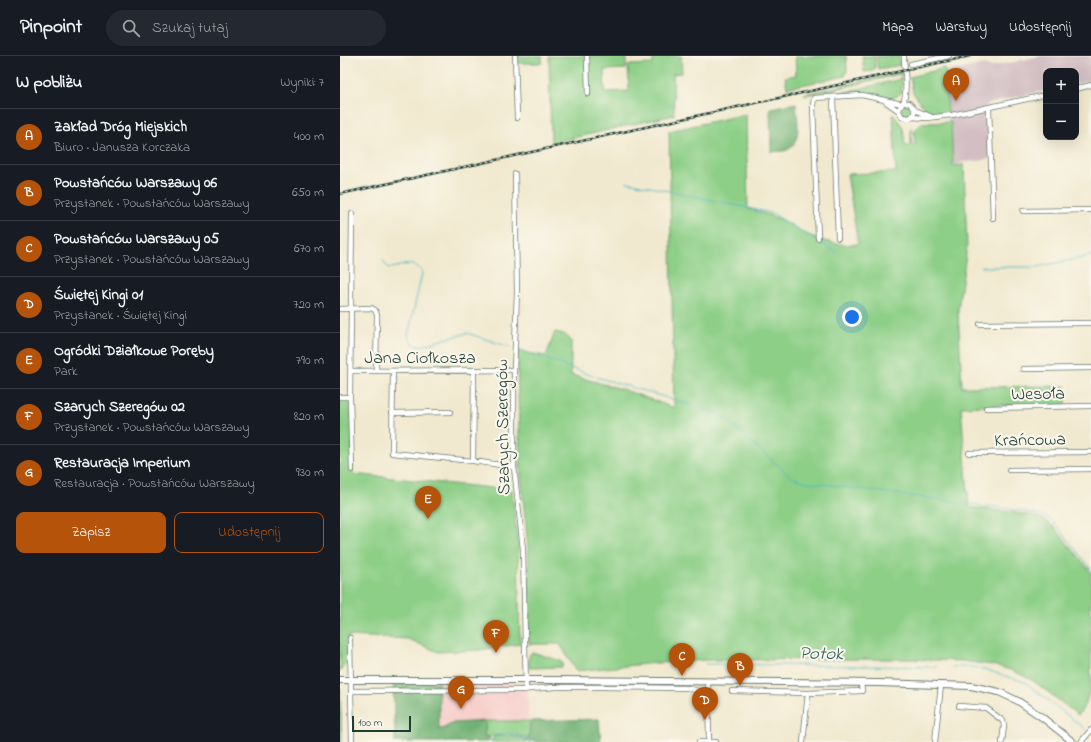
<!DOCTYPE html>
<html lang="pl">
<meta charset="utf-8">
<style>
:root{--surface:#171b24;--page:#242831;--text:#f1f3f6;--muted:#9ea1a6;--line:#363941;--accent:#b45309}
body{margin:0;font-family:"Indie Flower",sans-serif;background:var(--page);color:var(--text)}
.controls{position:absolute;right:12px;top:12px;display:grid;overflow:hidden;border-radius:8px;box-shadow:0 4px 16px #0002}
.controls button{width:36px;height:36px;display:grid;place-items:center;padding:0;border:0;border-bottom:1px solid var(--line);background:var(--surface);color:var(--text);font:20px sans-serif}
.scale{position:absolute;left:12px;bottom:10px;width:59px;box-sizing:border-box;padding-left:4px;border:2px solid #1f3d34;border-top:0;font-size:11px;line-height:14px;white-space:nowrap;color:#1f3d34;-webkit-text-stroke:3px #fbf7ec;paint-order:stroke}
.you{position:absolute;left:512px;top:261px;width:14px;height:14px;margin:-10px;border:3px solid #fff;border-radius:50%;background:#1a73e8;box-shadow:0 0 0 6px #1a73e833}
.badge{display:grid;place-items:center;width:26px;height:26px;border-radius:50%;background:var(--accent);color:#fff;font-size:13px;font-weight:700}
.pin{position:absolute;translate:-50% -33px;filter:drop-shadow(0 1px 2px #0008)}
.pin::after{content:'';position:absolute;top:21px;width:14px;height:12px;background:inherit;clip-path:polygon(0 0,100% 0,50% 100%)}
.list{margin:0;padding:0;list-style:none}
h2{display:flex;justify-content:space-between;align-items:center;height:52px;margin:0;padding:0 16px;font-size:17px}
h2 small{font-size:13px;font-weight:400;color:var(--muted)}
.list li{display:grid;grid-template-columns:26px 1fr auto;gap:12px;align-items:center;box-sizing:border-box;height:56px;padding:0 16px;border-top:1px solid var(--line)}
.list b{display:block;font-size:15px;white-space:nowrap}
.list p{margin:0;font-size:13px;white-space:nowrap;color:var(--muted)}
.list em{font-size:13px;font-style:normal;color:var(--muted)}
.actions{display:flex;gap:8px;padding:12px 16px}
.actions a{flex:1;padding:9px 0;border:1px solid var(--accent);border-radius:8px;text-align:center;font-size:14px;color:var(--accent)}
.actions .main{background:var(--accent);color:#fff}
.icon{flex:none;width:22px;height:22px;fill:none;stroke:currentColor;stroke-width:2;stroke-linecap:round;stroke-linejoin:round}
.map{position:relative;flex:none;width:751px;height:686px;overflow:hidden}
header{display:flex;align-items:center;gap:24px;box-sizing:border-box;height:56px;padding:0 20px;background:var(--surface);border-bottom:1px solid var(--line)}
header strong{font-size:19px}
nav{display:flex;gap:22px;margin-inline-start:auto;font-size:14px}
.search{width:280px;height:36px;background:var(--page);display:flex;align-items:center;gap:10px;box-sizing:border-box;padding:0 14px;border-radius:22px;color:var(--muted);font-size:15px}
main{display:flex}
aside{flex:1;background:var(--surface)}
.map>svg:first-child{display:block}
.built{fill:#f7d0cc}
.industrial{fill:#d2bec3}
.green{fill:#8dcf87;stroke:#56865e}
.forest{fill:#72b274;stroke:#487854}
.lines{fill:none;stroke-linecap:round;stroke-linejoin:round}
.stream{stroke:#47b5c3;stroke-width:1}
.minor-casing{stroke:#68796a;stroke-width:6}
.tertiary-casing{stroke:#68796a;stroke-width:8}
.minor{stroke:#fff;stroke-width:4.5}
.tertiary{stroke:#fff;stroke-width:6}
.rail-casing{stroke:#1f3d34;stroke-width:2.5}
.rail{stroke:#fbf7ec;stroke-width:1;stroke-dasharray:3;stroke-linecap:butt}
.labels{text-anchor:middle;stroke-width:4;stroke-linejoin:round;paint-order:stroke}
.street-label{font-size:18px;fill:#1f3d34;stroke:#fbf7ec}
.water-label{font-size:19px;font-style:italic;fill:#2b615f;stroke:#fbf7ec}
</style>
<header>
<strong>Pinpoint</strong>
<div class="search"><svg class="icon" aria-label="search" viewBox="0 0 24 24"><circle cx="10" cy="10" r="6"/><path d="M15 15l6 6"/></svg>Szukaj tutaj</div>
<nav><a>Mapa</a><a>Warstwy</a><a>Udostępnij</a></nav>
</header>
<main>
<aside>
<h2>W pobliżu<small>Wyniki: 7</small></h2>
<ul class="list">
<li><span class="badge">A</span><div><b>Zakład Dróg Miejskich</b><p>Biuro · Janusza Korczaka</p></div><em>400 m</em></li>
<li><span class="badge">B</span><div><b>Powstańców Warszawy 06</b><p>Przystanek · Powstańców Warszawy</p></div><em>650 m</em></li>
<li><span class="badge">C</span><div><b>Powstańców Warszawy 05</b><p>Przystanek · Powstańców Warszawy</p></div><em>670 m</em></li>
<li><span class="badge">D</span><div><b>Świętej Kingi 01</b><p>Przystanek · Świętej Kingi</p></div><em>720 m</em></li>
<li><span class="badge">E</span><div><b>Ogródki Działkowe Poręby</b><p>Park</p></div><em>790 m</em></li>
<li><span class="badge">F</span><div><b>Szarych Szeregów 02</b><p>Przystanek · Powstańców Warszawy</p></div><em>820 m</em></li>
<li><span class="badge">G</span><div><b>Restauracja Imperium</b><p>Restauracja · Powstańców Warszawy</p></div><em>930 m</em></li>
</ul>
<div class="actions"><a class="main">Zapisz</a><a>Udostępnij</a></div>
</aside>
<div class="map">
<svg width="751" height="686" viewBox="0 0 751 686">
<rect width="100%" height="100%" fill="#fbf7ec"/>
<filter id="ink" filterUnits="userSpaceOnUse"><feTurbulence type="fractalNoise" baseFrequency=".025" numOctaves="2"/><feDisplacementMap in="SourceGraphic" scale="8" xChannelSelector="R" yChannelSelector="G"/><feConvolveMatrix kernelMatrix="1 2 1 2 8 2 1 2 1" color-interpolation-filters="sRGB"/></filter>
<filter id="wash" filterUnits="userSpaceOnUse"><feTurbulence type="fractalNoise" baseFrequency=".012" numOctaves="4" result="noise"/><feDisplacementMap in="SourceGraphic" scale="16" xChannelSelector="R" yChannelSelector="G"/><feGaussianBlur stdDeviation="0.9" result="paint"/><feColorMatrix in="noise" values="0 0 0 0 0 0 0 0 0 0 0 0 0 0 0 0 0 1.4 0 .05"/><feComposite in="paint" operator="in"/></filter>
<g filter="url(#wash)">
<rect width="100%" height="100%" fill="#f1e9cf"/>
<!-- built -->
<path class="built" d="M99,626l89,1v38l-75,2 -11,6h-3z"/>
<!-- industrial -->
<path class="industrial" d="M700,0h51v24l-15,4v-13h-30v19l-59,14 3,54 -12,3 -14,1 -10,4 -1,-2 -2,-42 -3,-1 -2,-48 38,-9 7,3z"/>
<!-- green -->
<path class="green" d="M177,0h25v7h-24z
M209,0h77v13l-22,1 1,22 24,-1 -1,-26 25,-1v-8h28l1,17 -9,1 1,41 -123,28z
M455,0h51l1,14 -2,6 -58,12 -2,-11 11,-2z
M522,0h13v12l-2,3 -9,1z
M537,0h22l1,9 -22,4z
M604,12l2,5 2,41h-6l-1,-1h-2l-1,2 -14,-2v-5l-11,-15 -3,-16z
M561,16v5l-1,-3 -68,16 -26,5 -2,-1z
M559,22h2l1,2 -1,13 -8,6 -13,-3v-2l-3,-1v2c-16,-5 -30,-3 -46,0l66,-15z
M561.5 54a5.5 5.5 0 1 1 11 0a5.5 5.5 0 1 1-11 0Z
M406,58l2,95c12,3 24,6 35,12 5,2 9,6 13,8 19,10 41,18 62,15l-11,-70 49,-2 -3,-58 10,13 2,18h6v-18l1,18h3l-1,-14 8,-8 3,-1v2h2l1,-1 23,-1 2,44 11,-1 3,82 -9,63 4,77 104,-1v19h-58l-47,2 8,100 62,8 13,4 11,9 36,44v113l-6,21 -7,9 -46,-35 -21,-10 -19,-5 -30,-4 -55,-2 -198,1 -53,3 -80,8 -16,-27h-31v-86l-9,-91 -3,-116 29,5 9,-24 9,2 7,6v35l54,15 49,18 -5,-277z
M0,341h10l3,77 159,16 6,58 2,96 -41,6 -41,2 -30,-13 -60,-3v27l-8,8z
M192,596l29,9 2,4 -2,2 -32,1v-12z
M146,665h44l-1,18c-9,-4 -19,-6 -29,-4 -7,0 -8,3 -16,1z
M163,680l19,2 9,4h-41l4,-5z"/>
<!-- forest -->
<path class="forest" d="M456,47c1,14 7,40 -9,47 -4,2 -11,1 -16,2l-1,-44z
M99,626v47h3l11,-6 33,-2 -2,15 6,2 -2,4h-93l-2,-59z
M0,632l2,54h-2z
M259,663l2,23h-65l-7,-3 1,-18z"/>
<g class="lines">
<!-- stream -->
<path class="stream" d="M287,126l145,31 64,39
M42,203l6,9c13,0 22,-9 33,2l1,4 -14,61c1,7 5,10 13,11l46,-13 43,14
M642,211h55l54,-11
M181,294l72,26 122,36 9,6 67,59 16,5 217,29 20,5 7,4 6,6 34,43
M365,608l232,3
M613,611h20l13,3 39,12 60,47
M150,686c9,-13 30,-6 42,0"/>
</g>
</g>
<g filter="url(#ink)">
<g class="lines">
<defs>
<path id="minor" d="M175,0l2,62
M247,0l1,38
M571,8l38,-8
M736,33l15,-4
M493,42l5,140
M546,46l13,9
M563,47h6l5,5v6l-4,4 -8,-1 -3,-6c0,-5 4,-6 5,-11 4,-13 0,-30 0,-44
M649,52l4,110
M575,54l15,6
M572,61l15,1 25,-3 94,-20
M175,118l2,118 -3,78v97l9,82 3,141
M683,155l68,-1
M12,158l-2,183 2,73
M478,182l-5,-132 1,-8 48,-3 40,9
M0,253l31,-1 4,2 2,5 -1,55
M640,268l111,-1
M683,313l68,-1
M11,315l163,-1
M53,315l-1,82 81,8 41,6
M0,341h10
M646,352l105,-2
M52,357l58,-1
M629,397l122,-1
M133,405l1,-90
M669,414l82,-1
M10,582l1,53 168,-1 37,-3h44l88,1 20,6
M368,625l1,61
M11,635l1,51
M392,635l76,2 54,-2 -1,-8
M619,650l27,2 17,13 1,5 -2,16
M359,686h17
M463,686l5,-49
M595,686l6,-57
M741,686l10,-12"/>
<path id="tertiary" d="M0,624h217l321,3 93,3 28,6 19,9 25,17 30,24"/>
</defs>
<!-- minor casing -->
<use href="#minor" class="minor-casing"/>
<!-- tertiary casing -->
<use href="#tertiary" class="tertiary-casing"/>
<!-- minor -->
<use href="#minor" class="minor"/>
<!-- tertiary -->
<use href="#tertiary" class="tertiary"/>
<defs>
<path id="rail" d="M0,138l630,-138"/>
</defs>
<!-- rail casing -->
<use href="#rail" class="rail-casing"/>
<!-- rail -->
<use href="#rail" class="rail"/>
</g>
</g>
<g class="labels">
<!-- street labels -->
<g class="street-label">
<text x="80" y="307">Jana Ciołkosza</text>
<text transform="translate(698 337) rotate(-1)" y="6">Wesoła</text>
<text transform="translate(162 371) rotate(-91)" y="6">Szarych Szeregów</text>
<text transform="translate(690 383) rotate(-1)" y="6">Krańcowa</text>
</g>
<!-- water labels -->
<g class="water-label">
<text transform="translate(481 596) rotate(1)" y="7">Potok</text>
</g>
</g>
</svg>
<div class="controls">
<button>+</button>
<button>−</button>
</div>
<div class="scale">100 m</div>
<div class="you"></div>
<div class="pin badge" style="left:616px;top:45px">A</div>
<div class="pin badge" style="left:400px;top:630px">B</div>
<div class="pin badge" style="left:342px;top:620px">C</div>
<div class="pin badge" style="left:365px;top:664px">D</div>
<div class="pin badge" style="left:88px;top:463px">E</div>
<div class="pin badge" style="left:156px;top:597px">F</div>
<div class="pin badge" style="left:121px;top:653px">G</div>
</div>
</main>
